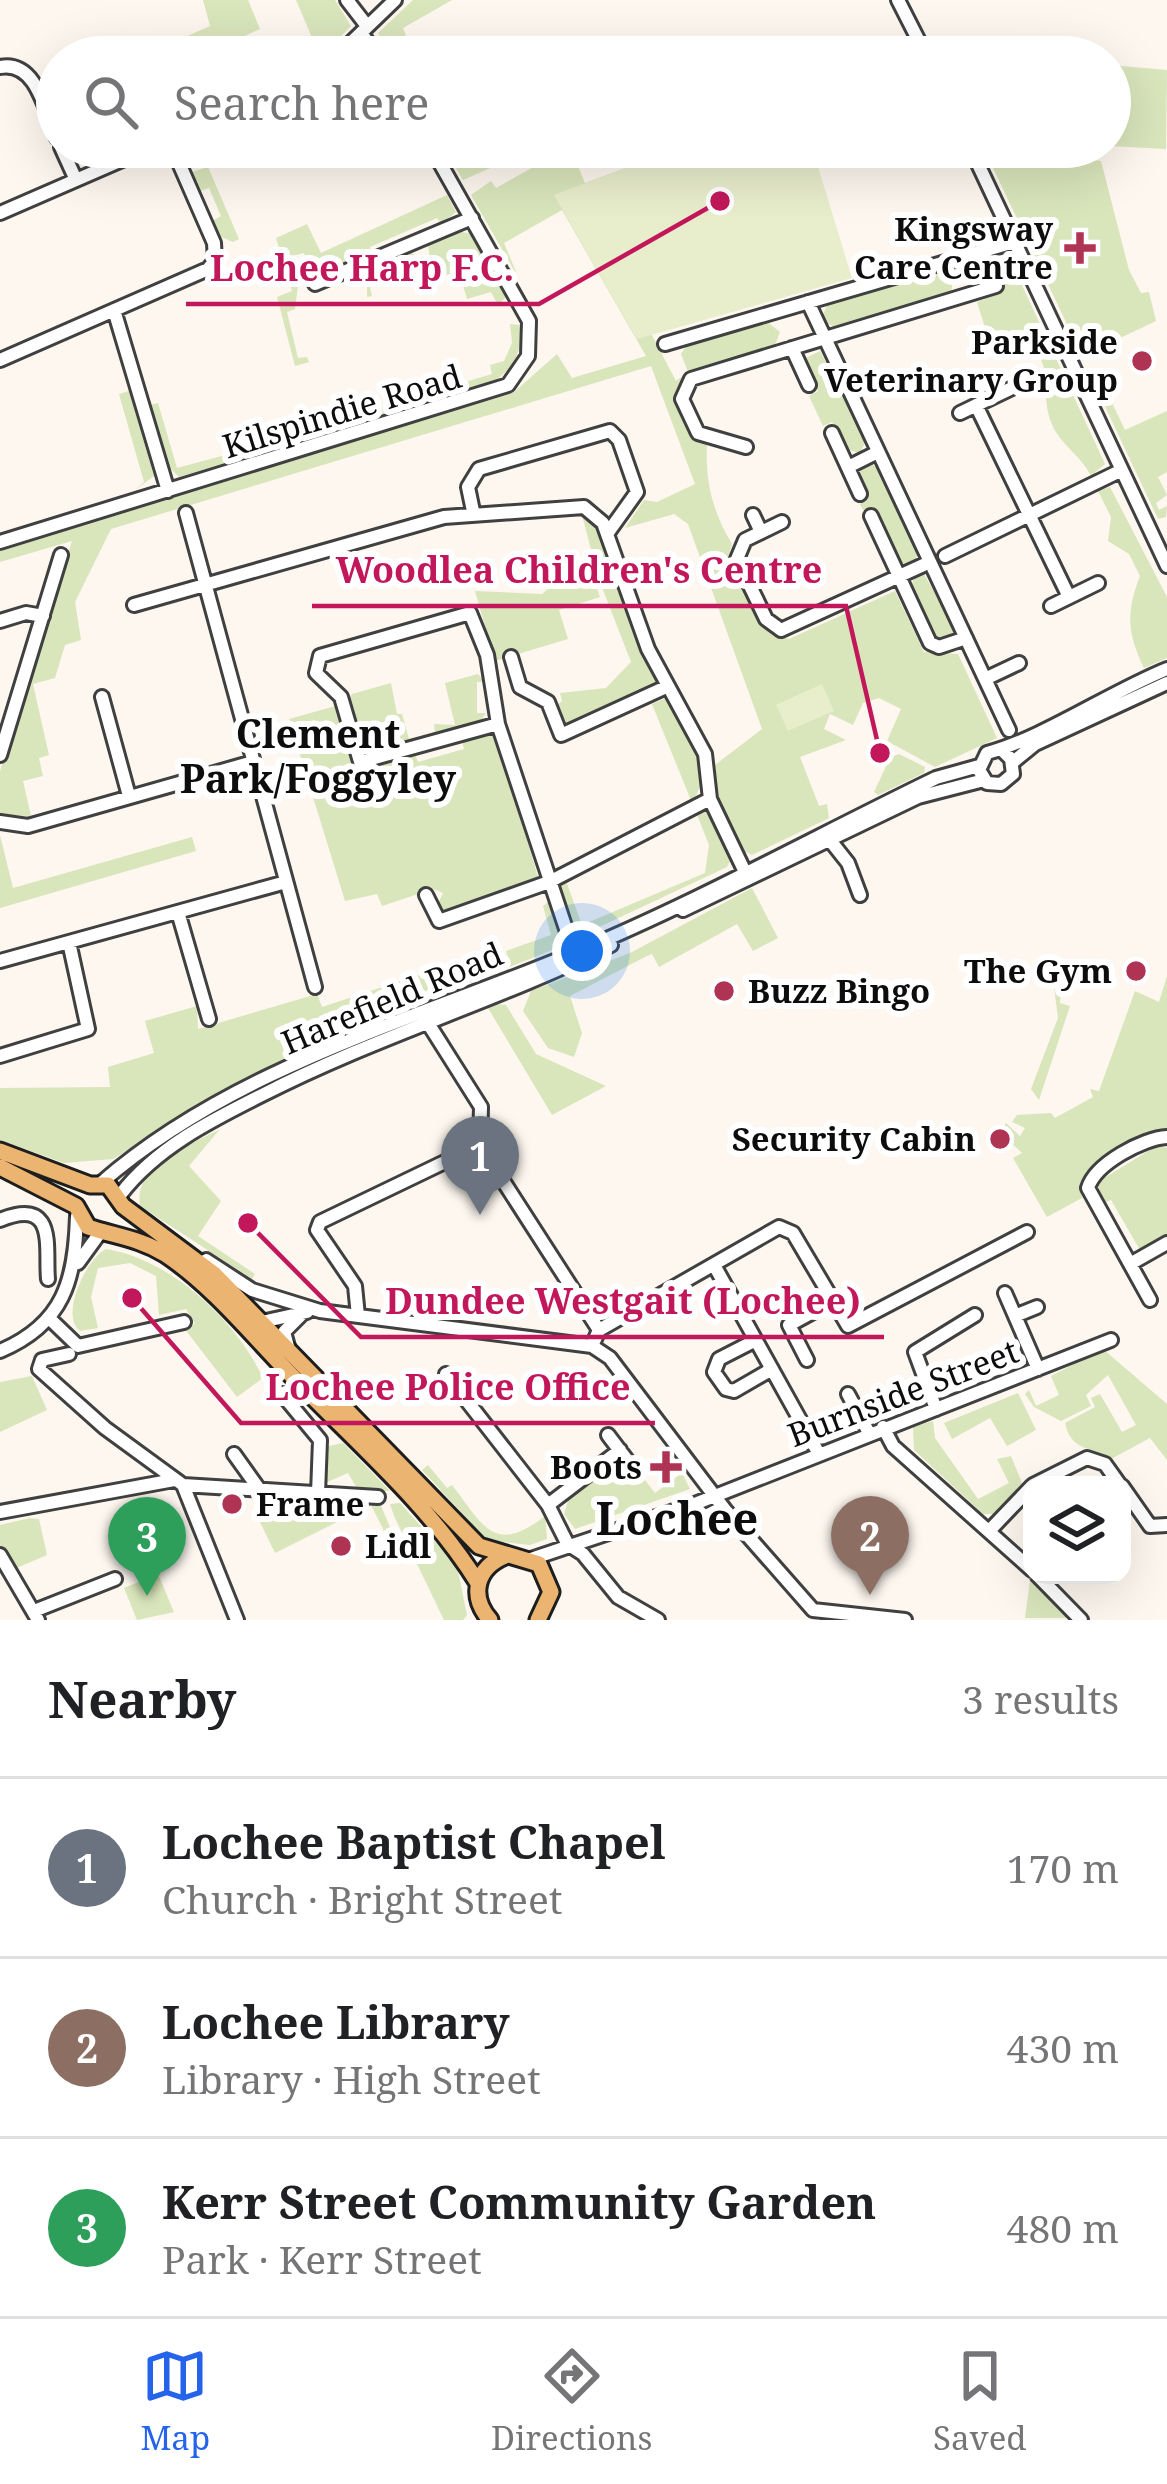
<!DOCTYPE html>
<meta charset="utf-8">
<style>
:root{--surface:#fff;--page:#f6f6f6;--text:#202124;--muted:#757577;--line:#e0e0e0;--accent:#2563eb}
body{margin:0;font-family:"Noto Serif",serif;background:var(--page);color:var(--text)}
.controls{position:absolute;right:36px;bottom:36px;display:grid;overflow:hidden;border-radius:24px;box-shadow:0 12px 48px #0002}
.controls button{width:108px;height:108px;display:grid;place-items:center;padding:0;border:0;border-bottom:3px solid var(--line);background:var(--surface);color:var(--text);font:60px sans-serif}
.you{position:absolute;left:582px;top:951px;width:42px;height:42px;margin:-30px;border:9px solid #fff;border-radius:50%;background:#1a73e8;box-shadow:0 0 0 18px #1a73e833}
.badge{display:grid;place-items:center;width:78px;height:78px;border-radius:50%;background:var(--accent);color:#fff;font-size:39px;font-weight:700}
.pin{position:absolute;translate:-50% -99px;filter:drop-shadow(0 3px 6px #0008)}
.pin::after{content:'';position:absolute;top:63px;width:42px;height:36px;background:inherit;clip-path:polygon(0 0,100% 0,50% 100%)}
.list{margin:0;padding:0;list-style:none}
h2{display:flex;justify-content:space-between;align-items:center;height:156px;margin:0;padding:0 48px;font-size:51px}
h2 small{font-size:39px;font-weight:400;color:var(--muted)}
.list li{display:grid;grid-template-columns:78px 1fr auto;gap:36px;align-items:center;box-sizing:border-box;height:180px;padding:0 48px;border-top:3px solid var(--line)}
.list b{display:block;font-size:45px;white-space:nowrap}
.list p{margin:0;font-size:39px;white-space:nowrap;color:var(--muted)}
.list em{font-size:39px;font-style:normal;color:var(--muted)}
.icon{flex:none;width:66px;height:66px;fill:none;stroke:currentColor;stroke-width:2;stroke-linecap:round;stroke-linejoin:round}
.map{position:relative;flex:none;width:1167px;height:1620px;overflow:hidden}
.search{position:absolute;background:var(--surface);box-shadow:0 12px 48px #0002;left:36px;right:36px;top:36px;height:132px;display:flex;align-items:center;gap:30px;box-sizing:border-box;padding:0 42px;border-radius:66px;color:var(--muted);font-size:45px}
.sheet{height:696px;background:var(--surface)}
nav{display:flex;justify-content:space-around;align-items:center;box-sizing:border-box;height:168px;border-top:3px solid var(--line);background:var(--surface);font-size:33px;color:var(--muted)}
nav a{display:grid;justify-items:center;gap:6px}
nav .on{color:var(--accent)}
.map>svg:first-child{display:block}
.green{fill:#d9e5bb}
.pitch{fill:#e8edcc}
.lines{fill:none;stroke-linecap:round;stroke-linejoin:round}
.minor-casing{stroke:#404040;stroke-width:18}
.major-casing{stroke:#1e1e1e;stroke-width:21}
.minor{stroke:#fff;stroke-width:12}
.major{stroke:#ebb471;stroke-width:15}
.poi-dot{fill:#af3352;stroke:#fff;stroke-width:4.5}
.labels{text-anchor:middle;stroke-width:12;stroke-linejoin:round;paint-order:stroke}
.poi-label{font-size:33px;font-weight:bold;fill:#0d0d0d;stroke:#fff;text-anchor:end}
.street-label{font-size:33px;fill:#0d0d0d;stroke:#fff}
.quarter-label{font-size:39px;font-weight:bold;fill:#0d0d0d;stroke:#fff}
.district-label{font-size:45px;font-weight:bold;fill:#0d0d0d;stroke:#fff}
.leader{fill:none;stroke:#c2185b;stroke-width:4.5}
.callout-dot{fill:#c2185b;stroke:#fff;stroke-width:4.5}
.callout-label{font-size:36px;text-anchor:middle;font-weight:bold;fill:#c2185b;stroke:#fff;stroke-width:12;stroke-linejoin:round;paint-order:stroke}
</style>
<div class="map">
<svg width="1167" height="1620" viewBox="0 0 1167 1620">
<rect width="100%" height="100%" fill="#fdf7ef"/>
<!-- green -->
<path class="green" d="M203,0h45l12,29 -60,28h-20l-6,-15 36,-16z
M296,0h39l16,26 -30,31h-21l16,-10z
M413,0h39l-49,28 3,7 -12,7 8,14 -11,1 -13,-24z
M1110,65l57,5 -1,79 -56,-3z
M443,147h44l10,18 -34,15z
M549,147h21l15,36 97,-36 -39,171 33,63 12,-9 -7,-18 6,-9 79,-24 14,11 -6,16 -85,26 -12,24 17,40 13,7c-2,36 6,68 25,99l-4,13 39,73 22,9 106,-48 29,61 34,2 39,84 -62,29 -48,-26 14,-32 -22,-11 -16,5 -10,22 -23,-11 -6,15 22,11 -46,17 19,49 8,-2 2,14 -77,37 -8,-4 -27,-55 -2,-31 47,-36 -74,-205 -14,-10 -49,14 19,-28 13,2 38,-18 -44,-118 -540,163 -36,73 6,38 -16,5 -10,33 -22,6 16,71 -10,3 4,18 -20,5 8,35 -31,-1v-44l72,-230 -72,21v-15l513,-154 44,-39 15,24 74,-22 -84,-146 -58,33 15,36 -48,-84 20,-14 5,7 57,-32z
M998,147l103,14 28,109 12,23 8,-1 7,29 -74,35 -96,-203z
M208,167l31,72 -6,3 -14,-6 -7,-15 9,-5 -12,-28 -9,3 -8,-19z
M447,195l9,17 -15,12 -4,-6 -67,29 2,7 -59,22 -9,-23 -17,4 11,29 -3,23 -8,3 11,46 9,-1 2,5 -14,4 -18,-69 15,-6 -16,-53 31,-14 14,29z
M458,232l12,1 36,64 -8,8 -7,-13 -24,7 -8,-27 -26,6 -5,-33z
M411,253l9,4 3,21 -5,3 -3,-8 -45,14 2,9 -5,1v-23z
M1008,255l97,209 -14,12c-10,-21 -32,-32 -40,-54 -15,-44 15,-80 -60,-75l-14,-45 22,-8 -4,-13 -23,6 -9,-12 -10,3 -2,16 -114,35 -16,-10 8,-18z
M510,324l9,1c6,25 -6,42 -25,57l-113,35 -3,-9 114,-34 -2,-9 14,-4 8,-18z
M820,351l46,89 -6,13 -15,-4 -13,-27 -9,4 -14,-30 9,-5 -12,-33z
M1101,380l24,50 42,-19v61l-9,5 9,18 -11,8 3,7 8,-4 -1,11 -8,2 -64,-136z
M129,391l25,85 -19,14 9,-8 -25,-88z
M158,403l19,65 198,-53 1,4 -197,58 -12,-12 -17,-60z
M873,465l7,4 39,83 -7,14 -15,-5 -25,-54 -9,3 -3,-6 8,-5 -8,-28z
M1110,487l57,110v61l-23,10c-17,-35 -18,-56 -4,-92l-11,-22 -21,-13 3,-24 -13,-26z
M582,515l16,12 62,159 -87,43 -11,-2 -6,-21 6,-5 -2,-8 46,-5 25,-26 -33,-85z
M590,570l10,27 -41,13 9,29 -73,22 -20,-70 67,3 18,-16z
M924,574l31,55 -7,12 -15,-4 -23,-49 6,-13z
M478,674l7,8h-8v31h9l-7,10 -113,33 -4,-4 -16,-48 6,-10 39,-11 6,31h5l7,25 26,-7 -1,-8 21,1 -10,-42z
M666,698c19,36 52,64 26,105l-40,-99z
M339,705l30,69 19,-16 27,-4 3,8 46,-13 -2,-8 33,-10 43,146 -93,34 -8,-5 6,-13 -10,-4 -51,17 -5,-12 -32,7 -56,-182z
M899,754l26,13 -1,6 -46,22 -4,-3 16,-34z
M704,810l7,3 20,46 -4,8 -149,70 -20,-52 8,-4 16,44 123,-52 4,-28 -13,-33z
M0,835l13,53 179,-51 4,14 -196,57z
M752,888l26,50 -25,13 -16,-27 -78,43 -7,-13 -7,3 -75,39 12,37 -8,24 -26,-9 -25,-37 8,-20 99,-38z
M548,902l13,37 -6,10 -175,69 -5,-10 -23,8 4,11 -110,52 -133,80 -49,4 -64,-23v-52l110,-1 -2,-20 46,-14 -9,-32 52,-15 1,23 119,-35 5,13 124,-41 6,15 57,-21 -3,-9 45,-16 -8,-29z
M1051,964l11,6 -2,33 10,3 -31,94 -8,-11 27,-71z
M1167,976v157c-25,2 -77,27 -86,51l1,14 -35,19 -34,-59 9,-5 -22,-21 6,-9 14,13 5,-8 -13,-6 5,-7 34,-2 4,5 38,-21 -3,-8 9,2 36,-100 24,11z
M497,1004l9,1 30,49 70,32 -54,29 -64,-107z
M220,1129l-31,37 32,35 -23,35 57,38 -3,5 -112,-73c-7,-41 51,-61 80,-77z
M1158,1145l9,3v87l-27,15 -29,-50 -7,3 -8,-20z
M106,1249c64,10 130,71 157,129l-26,19 -53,-69 11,-4 -9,-15 -27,6 -3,-39 -26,-13 -32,5 -7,29 7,31 -18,3c-21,-16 7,-73 26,-82z
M1103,1349l64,55v56l-17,-22 -39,21c-19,-13 -40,-7 -46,-36l30,-16 -4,-9 9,-4 22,38 14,-7 -28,-50 -22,20 5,11 -30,15 -27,-14 -9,-13 4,-4 7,16 23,-11 -8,-19z
M32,1376l15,34 -47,22v-50z
M1018,1393l18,37 -29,16 -17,-28 -38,21 -8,-16z
M933,1421l2,17 43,61 31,-16 -12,-24 14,-3 11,27 -28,31h-11l-69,-64 -1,-23z
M343,1443l47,48 -32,-1 -10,-17 -23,10 -1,-30 5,-7z
M611,1463l14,18 13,-10 17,22 27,-20 8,16 -115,40 -11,-15 4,-13z
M428,1465l19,23 5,-3c30,38 41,72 93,31l2,23 -17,6 -43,-5 -65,-70z
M259,1497l39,2 11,11 18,1 13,-11 39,1 16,38 -6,2 -18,-36 -96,48 -15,-31z
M400,1503l57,63 10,49 -4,5h-19l-50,-104 -4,-12z
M30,1518l9,1 8,36 -33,14 -14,-24v-20z
M158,1574l16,38 -37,8 -13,-32z
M1030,1580l38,35v3h-43z"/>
<!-- pitch -->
<path class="pitch" d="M682,147h130l40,131 -215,61 -83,-144z
M822,684l12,27 -46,20 -12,-26z"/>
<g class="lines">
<defs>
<path id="minor" d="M347,0l20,26
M898,0l29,57
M361,33l18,24
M926,54l9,-4 138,7
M336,57l59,-57
M0,67c36,-7 45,43 57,71
M61,147l15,33
M970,147l197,419
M0,213l152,-66
M315,284l157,-66
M808,302l201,428
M114,310l54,181
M665,344l349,-102
M792,348l17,37
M0,360l208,-91 7,-8 -1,-18 -42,-96
M976,405l93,192
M960,413l50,-24
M832,433l28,61
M746,447l-48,-14 -16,-34 9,-20 305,-93
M848,467l30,-15
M473,511l-5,-24 11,-18 131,-38 9,9 18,52 -30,42
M186,513l129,474
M753,515l8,17
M871,516l59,127 9,4 27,-9
M782,522l-37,18 -8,19 29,60 15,11 149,-68
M0,542l508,-157 20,-29 1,-35 -98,-174
M945,556l177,-86
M134,605l310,-88 140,-10 19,16 45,126 57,105 5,45 34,71
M1051,606l47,-23
M0,621l26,-8 17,3
M511,657l9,30 28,15 13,33 105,-48
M985,679l34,-16
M102,697l27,99
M1003,751l8,8 2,15 -12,10 -14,-1 -8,-13 8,-17c54,-14 123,-61 180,-84
M0,755l61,-200
M360,762l138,-38
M1013,762l22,-18 132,-61
M366,782l-25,-85 -25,-24 4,-17 150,-43 17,42 11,69 76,229
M0,822l28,4 225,-64
M829,839l19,24 12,32
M426,895l13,26 110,-39 161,-83
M683,910l235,-113 66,-17
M178,912l31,107
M0,961l286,-79
M426,1020l55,87 -1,38
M0,1056l88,-27 -19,-87
M480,1145l119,185
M101,1183c133,-116 313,-163 473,-230 123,-51 242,-117 362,-175l43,-12
M120,1195c36,-47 90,-74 142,-100 113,-58 235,-94 349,-150
M0,1220c58,-24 45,29 48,59
M206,1260l46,30 68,21 272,35 18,12 116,153 87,99 92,10
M78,1263l24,-33
M1130,1264l37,-21
M714,1265l105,189
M1005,1293l33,76
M1150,1300l-62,-112c7,-24 55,-50 79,-51
M358,1316l-3,-30 -38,-56 3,-8 160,-77
M1015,1316l22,-9
M50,1319l28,27 106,-24
M257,1323l50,-11
M756,1340l-37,19 -5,13 12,17 8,2 38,-22
M592,1346l7,-16 180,-103 14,6 55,93 179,-94
M289,1350l-5,-18 17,-17
M0,1351c64,-27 75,-71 77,-135
M69,1354l-27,6 -3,9 66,59 78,57 195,12
M807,1360l-18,-35 42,-23
M446,1374l102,131 20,40
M282,1394l38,46 -2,54
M848,1394l21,39
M936,1409l-21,-57 60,-37
M883,1427l10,19 139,124
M608,1435l22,29
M234,1454l25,35
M183,1485l54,135
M1033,1485l54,-27 18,6 15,21
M1122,1486l28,40 17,-1
M548,1505l72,-55
M0,1512l174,-32
M989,1531l43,-45
M569,1545l14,9 35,43 40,23
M0,1555l38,65
M531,1559l161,-54 419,-165
M1037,1575l44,45
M34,1611l81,-32"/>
<path id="major" d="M0,1151l90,34h18l15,21 91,68 265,272 60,18 12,28 -13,28
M0,1167l76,39 12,21c26,9 51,11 77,27 48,32 87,81 127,122 64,66 137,128 186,207
M490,1620c-21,-24 -14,-52 15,-64"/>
</defs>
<!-- minor casing -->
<use href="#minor" class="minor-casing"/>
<!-- major casing -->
<use href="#major" class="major-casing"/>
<!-- minor -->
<use href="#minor" class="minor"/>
<!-- major -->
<use href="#major" class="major"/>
</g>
<!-- markers -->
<g class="poi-dot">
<path d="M1074 230h12v12h12v12h-12v12h-12v-12h-12v-12h12z"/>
<circle cx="1142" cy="361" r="12"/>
<circle cx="1136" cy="971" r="12"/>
<circle cx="724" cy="991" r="12"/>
<circle cx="1000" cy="1139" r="12"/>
<path d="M660 1449h12v12h12v12h-12v12h-12v-12h-12v-12h12z"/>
<circle cx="232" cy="1504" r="12"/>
<circle cx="341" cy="1546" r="12"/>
</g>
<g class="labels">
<!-- poi labels -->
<g class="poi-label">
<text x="1053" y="241">Kingsway<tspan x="1053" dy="38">Care Centre</tspan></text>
<text x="1118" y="354">Parkside<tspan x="1118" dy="38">Veterinary Group</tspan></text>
<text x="1112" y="983">The Gym</text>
<text x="748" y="1003" text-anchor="start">Buzz Bingo</text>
<text x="976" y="1151">Security Cabin</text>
<text x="642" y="1479">Boots</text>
<text x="256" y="1516" text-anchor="start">Frame</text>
<text x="365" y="1558" text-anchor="start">Lidl</text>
</g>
<!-- street labels -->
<g class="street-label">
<text transform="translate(342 411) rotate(-17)" y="12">Kilspindie Road</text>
<text transform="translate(392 998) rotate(-23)" y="12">Harefield Road</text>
<text transform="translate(903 1393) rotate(-21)" y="12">Burnside Street</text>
</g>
<!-- quarter labels -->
<g class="quarter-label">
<text x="318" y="748">Clement<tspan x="318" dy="45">Park/Foggyley</tspan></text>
</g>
<!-- district labels -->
<g class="district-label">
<text x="677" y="1535">Lochee</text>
</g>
</g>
<!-- callouts -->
<path class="leader" d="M720 201L539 304H186M880 753L846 606H312M248 1223L361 1337H884M132 1298L241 1423H655"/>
<g class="callout-dot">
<circle cx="720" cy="201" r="12"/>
<circle cx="880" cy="753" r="12"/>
<circle cx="248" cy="1223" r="12"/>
<circle cx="132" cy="1298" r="12"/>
</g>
<g class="callout-label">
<text x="362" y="281">Lochee Harp F.C.</text>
<text x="579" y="583">Woodlea Children's Centre</text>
<text x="623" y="1314">Dundee Westgait (Lochee)</text>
<text x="448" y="1400">Lochee Police Office</text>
</g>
</svg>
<div class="controls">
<button><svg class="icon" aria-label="layers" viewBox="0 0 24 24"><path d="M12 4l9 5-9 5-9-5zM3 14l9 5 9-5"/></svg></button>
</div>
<div class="you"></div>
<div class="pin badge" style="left:480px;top:1215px;background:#6b7280">1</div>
<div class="pin badge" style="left:870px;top:1595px;background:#8d6e63">2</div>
<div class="pin badge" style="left:147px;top:1596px;background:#2e9e5b">3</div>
<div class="search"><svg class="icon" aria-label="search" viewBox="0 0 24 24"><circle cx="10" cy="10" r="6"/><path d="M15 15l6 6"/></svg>Search here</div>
</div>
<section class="sheet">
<h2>Nearby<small>3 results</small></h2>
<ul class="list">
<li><span class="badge" style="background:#6b7280">1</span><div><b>Lochee Baptist Chapel</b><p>Church · Bright Street</p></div><em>170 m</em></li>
<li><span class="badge" style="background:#8d6e63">2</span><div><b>Lochee Library</b><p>Library · High Street</p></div><em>430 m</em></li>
<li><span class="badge" style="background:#2e9e5b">3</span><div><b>Kerr Street Community Garden</b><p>Park · Kerr Street</p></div><em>480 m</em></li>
</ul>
</section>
<nav>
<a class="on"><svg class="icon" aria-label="map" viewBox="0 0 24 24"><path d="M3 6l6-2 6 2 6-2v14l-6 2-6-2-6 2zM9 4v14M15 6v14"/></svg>Map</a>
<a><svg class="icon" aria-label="directions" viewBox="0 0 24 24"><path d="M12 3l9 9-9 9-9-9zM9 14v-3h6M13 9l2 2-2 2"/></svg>Directions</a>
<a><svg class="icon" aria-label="saved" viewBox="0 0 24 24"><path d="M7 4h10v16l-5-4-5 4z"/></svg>Saved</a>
</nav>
